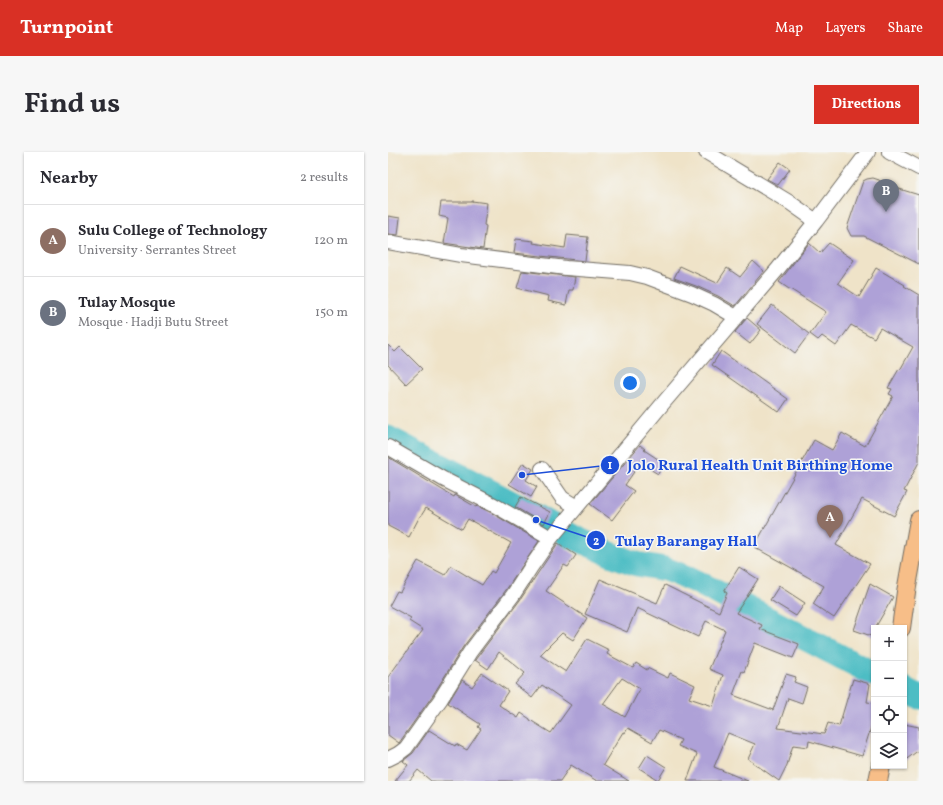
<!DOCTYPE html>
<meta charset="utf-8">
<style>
:root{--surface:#fff;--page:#f7f7f7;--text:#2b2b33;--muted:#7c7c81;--line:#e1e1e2;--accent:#d93025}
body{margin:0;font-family:Vollkorn,serif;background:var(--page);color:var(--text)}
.controls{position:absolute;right:12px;bottom:12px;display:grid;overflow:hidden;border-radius:0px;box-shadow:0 1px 3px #0004}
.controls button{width:36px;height:36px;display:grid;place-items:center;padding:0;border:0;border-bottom:1px solid var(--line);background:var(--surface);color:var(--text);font:20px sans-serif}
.you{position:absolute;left:242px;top:231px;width:14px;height:14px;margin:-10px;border:3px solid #fff;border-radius:50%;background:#1a73e8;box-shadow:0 0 0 6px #1a73e833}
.badge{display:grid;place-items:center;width:26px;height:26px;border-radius:50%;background:var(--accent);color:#fff;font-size:13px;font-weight:700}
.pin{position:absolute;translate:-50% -33px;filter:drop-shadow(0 1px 2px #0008)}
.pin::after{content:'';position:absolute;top:21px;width:14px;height:12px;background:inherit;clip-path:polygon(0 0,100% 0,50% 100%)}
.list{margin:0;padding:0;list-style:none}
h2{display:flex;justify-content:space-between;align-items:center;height:52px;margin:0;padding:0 16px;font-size:17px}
h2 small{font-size:13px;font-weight:400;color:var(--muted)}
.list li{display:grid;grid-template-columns:26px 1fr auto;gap:12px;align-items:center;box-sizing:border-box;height:72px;padding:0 16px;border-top:1px solid var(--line)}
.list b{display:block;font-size:15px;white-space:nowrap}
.list p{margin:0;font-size:13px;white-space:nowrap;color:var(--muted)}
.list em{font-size:13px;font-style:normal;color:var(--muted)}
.icon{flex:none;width:22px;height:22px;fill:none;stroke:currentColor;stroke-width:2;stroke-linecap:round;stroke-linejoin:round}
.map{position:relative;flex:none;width:531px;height:629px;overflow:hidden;border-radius:0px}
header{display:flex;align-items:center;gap:24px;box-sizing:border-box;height:56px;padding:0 20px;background:var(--accent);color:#fff}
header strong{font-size:19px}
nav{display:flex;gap:22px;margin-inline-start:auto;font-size:14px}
.intro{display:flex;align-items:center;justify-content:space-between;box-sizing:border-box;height:96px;padding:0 24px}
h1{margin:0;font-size:28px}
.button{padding:10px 18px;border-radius:0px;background:var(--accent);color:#fff;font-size:14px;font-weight:700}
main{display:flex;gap:24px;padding:0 24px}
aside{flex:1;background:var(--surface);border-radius:0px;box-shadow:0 1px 3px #0004}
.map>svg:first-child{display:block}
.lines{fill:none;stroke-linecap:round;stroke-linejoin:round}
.river{stroke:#4ebdc4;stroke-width:25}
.building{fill:#aea1d7;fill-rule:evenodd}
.minor-casing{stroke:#706b62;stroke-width:16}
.major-casing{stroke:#706b62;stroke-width:20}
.minor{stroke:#fff;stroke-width:14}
.major{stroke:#f7be88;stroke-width:18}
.leader{fill:none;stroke:#1d4ed8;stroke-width:1.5}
.callout-dot{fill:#1d4ed8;stroke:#f6f6f2;stroke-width:1.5}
.mark-label{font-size:12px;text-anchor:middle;font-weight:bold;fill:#fff}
.callout-label{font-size:15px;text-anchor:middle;font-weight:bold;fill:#1d4ed8;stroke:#f6f6f2;stroke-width:3;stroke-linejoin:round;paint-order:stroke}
</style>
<header>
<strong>Turnpoint</strong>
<nav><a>Map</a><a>Layers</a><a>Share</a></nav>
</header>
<div class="intro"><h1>Find us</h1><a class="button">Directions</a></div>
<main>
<aside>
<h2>Nearby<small>2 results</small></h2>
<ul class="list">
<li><span class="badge" style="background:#8d6e63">A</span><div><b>Sulu College of Technology</b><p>University · Serrantes Street</p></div><em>120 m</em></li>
<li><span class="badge" style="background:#6b7280">B</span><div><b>Tulay Mosque</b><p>Mosque · Hadji Butu Street</p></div><em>150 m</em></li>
</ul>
</aside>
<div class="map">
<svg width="531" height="629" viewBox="0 0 531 629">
<rect width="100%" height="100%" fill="#f6f6f2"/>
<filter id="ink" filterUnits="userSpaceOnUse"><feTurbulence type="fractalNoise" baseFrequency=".025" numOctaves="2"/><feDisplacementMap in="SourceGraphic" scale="8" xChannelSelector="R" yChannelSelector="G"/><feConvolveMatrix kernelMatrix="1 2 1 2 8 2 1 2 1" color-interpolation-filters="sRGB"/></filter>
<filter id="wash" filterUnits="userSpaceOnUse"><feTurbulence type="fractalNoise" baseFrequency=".012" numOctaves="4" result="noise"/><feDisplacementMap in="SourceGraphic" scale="16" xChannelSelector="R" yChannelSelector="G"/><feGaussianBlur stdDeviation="0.9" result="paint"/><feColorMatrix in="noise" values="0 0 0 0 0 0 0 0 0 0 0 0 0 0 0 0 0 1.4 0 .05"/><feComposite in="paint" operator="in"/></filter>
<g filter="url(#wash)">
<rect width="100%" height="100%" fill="#efe3c8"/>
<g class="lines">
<!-- river -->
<path class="river" d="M0,286l128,67 57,32 35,16 29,11 28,5 30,12 179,93
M516,537l15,8"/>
</g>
<g id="blocks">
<!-- building -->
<path class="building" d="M392,10l10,7 -12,16 -11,-6z
M485,26l6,2 4,4 36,11v69l-55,-28h-13l-4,-8 16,-47 4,-2z
M84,49l15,2 -3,22 2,1 -3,23 -39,-6 4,-25 -9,-2 2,-14h31z
M0,64l12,2 -2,17 -10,-1z
M179,83l21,2 -3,24 -71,-8 2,-14 18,2 -1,2 32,5z
M421,91l11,10 9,-10 25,17 -16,23 21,14 17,-29 29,17 -1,1 15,9v167l-15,29 3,1 -13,24 -32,-17 -26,46 34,19 -36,54 -21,-14 11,-18 -70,-39 60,-107 18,10 10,-17 23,13 28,-50 -4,-2 3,-5 -4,-1 11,-19 1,1 13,-23 -33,-19 -6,10 -23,-13 -15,21 -14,-10 -4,4 -8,-6 16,-22 -36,-23h-1l-10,-7z
M365,109l11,10 -29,35 -17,-10 -22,-10 -22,-8 6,-12 37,17 10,-15 13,9z
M134,119l53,6 -2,13h-4l-3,15 -18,-4 1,-5 -32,-8z
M384,153l37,29 -14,19 -38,-29z
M359,166l14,12 -11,14 -15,-12z
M0,193l7,7 5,-5 22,22 -16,15 -18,-19z
M333,199l67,48 -9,13 -67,-47z
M252,293l5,4 -1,1 20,13 -6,11 -18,-11 -15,22 9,6 -22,29 -22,-16z
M0,305l66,40 1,-2 21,12 1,-1 13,6 49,29 -33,49 -43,57 -30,48 -34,48 -11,-8v-58l35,-47 -14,-9 2,-3 -22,-12 8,-15 3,1 18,-31 27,14 6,-9 31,19 9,-14 3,2 17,-30 -43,-24 -6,10 -36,-21 -5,8h-1l-11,21 -21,-11z
M135,311l10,6 -7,11 11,7 -6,10 -22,-13z
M133,345l29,15 -6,12 -29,-17z
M170,391l18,12 -8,12 -4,-2 -18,26 41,27 -14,22 -11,-7 -22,22 26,17 21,-33 22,11 -2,4 26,14 3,-5 11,7v-2l21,10 2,-5 25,12 -6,13 24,8 10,-31 -14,-6 16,-39 -19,-9 -8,16 -61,-29 -10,24 -42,-18 15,-35 57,24 8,-18 54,27 8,-19 -3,-2 15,-24 19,12 -22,34 26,12 -2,4 39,15 -6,14 -38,-15 -11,29 -2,-1 -9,24 40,15 13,-36 10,3 -2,5 13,5 -5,16 -14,-5 -10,30 46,6 4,-11 11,3 14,-47 17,5 -3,18 7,1v15l-12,38 -53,-15 -1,6 -15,-2 -6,20 -8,16 -31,-22 7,-15 -27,-11 -14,34 34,14h-61l10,-27 -19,-8 3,-6 -22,-10 -7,12 -24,-14 -3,5 -2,-1 -20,33 26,16h-32l-26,-16 -11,16h-129l-13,-11 -9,11h-14l13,-16 -5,-4 10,-8 16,-23 26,16 1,-2 11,6 14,-21 -3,-2 2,-3 -32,-21 14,-23 10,7 10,-14 26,18 -9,14 19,13 3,-5 9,6v1l21,13 20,-28 -29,-20 -10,13 -17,-14 10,-11 -26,-21 -11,17 -13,-9 45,-60zM234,526l18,11 -15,28 -22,-13z
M482,432l23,13 -18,31h-1v9l-20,-7z
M391,434l26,17 -9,13 -26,-16z
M516,572l15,3v23l-15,11z
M259,603l19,12 -8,13 -19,-12z"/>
</g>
</g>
<g filter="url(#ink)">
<use href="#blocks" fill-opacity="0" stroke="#706b62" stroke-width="1"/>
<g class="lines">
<defs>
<path id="minor" d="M318,0l83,50 27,19
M501,0l30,16
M0,90l73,13 105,13 64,5 17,4 45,17 22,10 22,13
M0,295l55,32 51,26 57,33
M154,317l20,29 15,9
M0,607l10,-5 8,-6 34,-48 30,-48 43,-57 18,-28 20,-29 114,-137 112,-131 39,-49 52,-69"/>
<path id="major" d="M513,476l5,-36 13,-72
M490,629l3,-15"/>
</defs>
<!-- minor casing -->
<use href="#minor" class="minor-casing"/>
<!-- major casing -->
<use href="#major" class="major-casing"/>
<!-- minor -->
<use href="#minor" class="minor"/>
<!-- major -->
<use href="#major" class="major"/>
</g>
</g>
<!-- callouts -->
<path class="leader" d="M134 323L222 313M148 368L208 388"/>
<g class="callout-dot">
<circle cx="134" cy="323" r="4"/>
<circle cx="148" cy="368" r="4"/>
<circle cx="222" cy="313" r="10"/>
<circle cx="208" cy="388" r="10"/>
</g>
<g class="mark-label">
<text x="222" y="317">1</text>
<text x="208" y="393">2</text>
</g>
<g class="callout-label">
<text x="372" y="318">Jolo Rural Health Unit Birthing Home</text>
<text x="298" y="394">Tulay Barangay Hall</text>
</g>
</svg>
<div class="controls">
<button>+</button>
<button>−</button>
<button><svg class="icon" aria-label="locate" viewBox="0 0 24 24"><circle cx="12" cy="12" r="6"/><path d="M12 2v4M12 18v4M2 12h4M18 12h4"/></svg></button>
<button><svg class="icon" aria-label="layers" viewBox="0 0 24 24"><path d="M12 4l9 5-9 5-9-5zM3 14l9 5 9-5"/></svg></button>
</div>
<div class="you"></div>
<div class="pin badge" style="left:442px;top:386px;background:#8d6e63">A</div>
<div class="pin badge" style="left:498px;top:60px;background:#6b7280">B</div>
</div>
</main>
